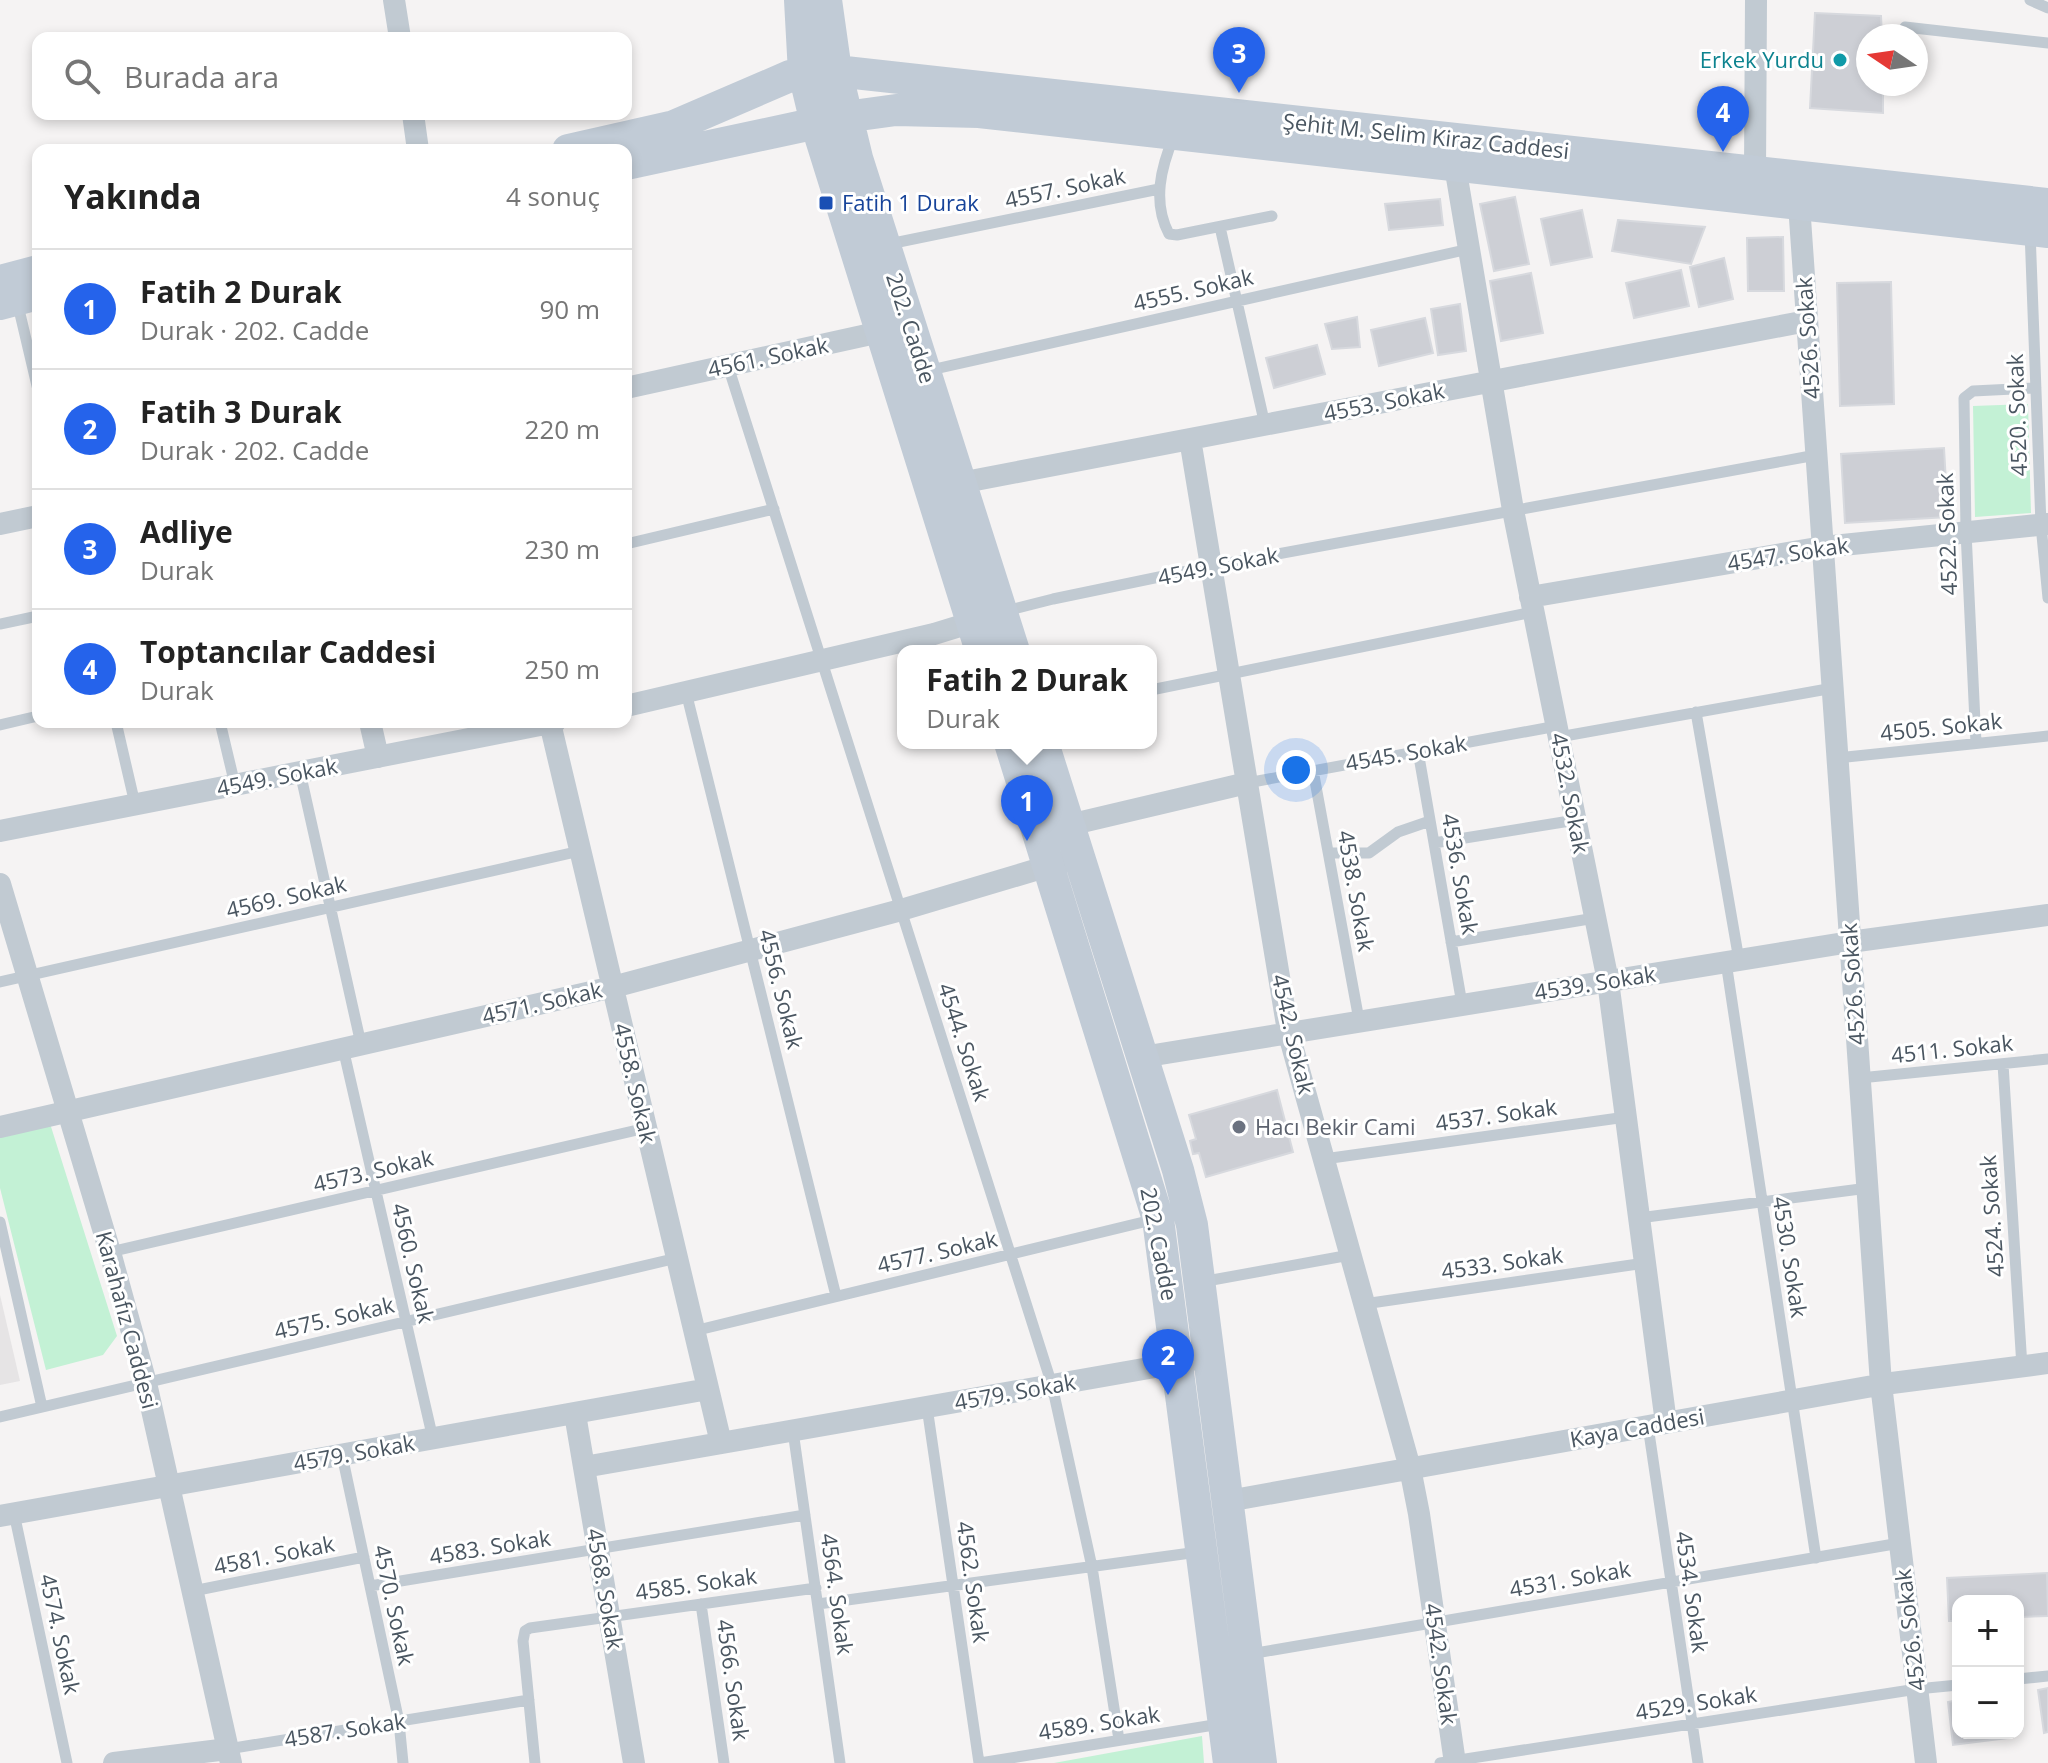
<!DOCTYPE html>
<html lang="tr">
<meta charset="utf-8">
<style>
:root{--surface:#fff;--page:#f6f6f6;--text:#222;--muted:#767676;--line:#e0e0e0;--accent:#2563eb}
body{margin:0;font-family:"Open Sans",sans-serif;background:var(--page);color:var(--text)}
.controls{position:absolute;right:24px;bottom:24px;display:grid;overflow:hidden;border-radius:16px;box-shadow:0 4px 12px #0003}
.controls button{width:72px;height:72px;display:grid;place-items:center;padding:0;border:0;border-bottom:2px solid var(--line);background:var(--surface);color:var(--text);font:40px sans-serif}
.compass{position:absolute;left:1856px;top:24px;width:72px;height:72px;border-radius:50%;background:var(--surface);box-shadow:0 4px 12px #0003;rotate:283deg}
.you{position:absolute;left:1296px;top:770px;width:28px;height:28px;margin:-20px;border:6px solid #fff;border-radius:50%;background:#1a73e8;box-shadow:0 0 0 12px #1a73e833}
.badge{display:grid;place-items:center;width:52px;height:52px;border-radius:50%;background:var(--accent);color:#fff;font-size:26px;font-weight:700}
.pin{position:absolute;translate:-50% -66px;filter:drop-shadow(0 2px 4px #0008)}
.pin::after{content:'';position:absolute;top:42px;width:28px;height:24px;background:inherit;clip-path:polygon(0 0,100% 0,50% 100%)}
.popup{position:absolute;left:897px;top:645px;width:260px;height:104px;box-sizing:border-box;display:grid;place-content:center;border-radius:16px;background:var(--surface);filter:drop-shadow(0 2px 6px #0005);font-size:26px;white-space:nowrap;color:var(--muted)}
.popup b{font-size:30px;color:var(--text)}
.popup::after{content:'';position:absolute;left:50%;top:100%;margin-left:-16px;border:16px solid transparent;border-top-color:var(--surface)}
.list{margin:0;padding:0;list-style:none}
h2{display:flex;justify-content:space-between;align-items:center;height:104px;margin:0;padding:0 32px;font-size:34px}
h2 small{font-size:26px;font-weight:400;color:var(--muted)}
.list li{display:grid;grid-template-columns:52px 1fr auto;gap:24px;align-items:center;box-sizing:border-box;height:120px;padding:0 32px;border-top:2px solid var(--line)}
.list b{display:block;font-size:30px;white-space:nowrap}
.list p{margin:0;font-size:26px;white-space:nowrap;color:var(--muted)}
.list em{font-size:26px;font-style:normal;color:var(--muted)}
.icon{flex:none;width:44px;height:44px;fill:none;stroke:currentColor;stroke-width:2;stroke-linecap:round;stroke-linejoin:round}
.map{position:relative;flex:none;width:2048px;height:1763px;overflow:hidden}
.search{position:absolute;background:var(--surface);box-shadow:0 4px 12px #0003;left:32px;top:32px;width:600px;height:88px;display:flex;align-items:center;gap:20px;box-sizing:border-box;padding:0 28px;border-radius:16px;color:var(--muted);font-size:30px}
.panel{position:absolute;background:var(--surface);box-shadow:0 4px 12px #0003;left:32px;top:144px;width:600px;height:584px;border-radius:16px}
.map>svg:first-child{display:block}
.education{fill:#e6e4e5}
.green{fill:#c3f1d5}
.building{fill:#cdcfd5;stroke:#d7d9de;stroke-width:2}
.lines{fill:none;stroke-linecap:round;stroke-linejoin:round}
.lane{stroke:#c1cad2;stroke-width:11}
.street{stroke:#c1cad2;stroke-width:22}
.secondary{stroke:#c1cbd6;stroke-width:32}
.culture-dot{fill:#0f9aa8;stroke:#fff;stroke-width:3}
.transit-dot{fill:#1a4fb4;stroke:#fff;stroke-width:3}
.worship-dot{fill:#6b7280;stroke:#fff;stroke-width:3}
.labels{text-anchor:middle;stroke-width:6;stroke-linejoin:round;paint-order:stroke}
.culture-label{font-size:22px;fill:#0d838f;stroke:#fff;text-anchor:end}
.street-label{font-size:22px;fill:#4a5661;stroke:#fff}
.transit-label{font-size:22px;fill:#164399;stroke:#fff;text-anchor:start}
.worship-label{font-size:22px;fill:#5b616d;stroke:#fff;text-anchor:start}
</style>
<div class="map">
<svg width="2048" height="1763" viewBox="0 0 2048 1763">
<rect width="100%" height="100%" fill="#f5f3f3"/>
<!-- education -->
<path class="education" d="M0,1295l20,86 -20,4z"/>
<!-- green -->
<path class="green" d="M2028,404l3,109 -56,4 -2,-111z
M47,1114l70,222 -14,19 -57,15 -46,-182v-57z
M1202,1736l2,27h-150z"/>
<!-- building -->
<path class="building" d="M1815,13l66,3 1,20h-14v48h15v29l-73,-5z
M1515,197l14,67 -35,7 -14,-67z
M1440,199l3,26 -54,5 -4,-26z
M1582,210l10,47 -41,8 -10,-46z
M1618,220l87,7 -14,37 -79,-13z
M1783,237l1,54h-36l-1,-53z
M1724,258l9,41 -34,8 -9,-40z
M1681,270l8,36 -55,12 -8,-35z
M1531,273l12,60 -42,8 -11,-60z
M1891,282l3,122 -54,2 -3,-123z
M1460,304l6,47 -28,4 -7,-46z
M1357,317l3,30 -28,2 -7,-25z
M1425,318l8,35 -54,13 -8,-36z
M1317,345l8,29 -51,14 -8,-30z
M1944,448l4,69 -103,6 -4,-69z
M1277,1090l16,62 -87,25 -7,-24 -6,1 -3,-13 6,-2 -7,-24z
M2047,1573l1,43 -30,1v-16h-60v20h-9l-2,-43z
M2048,1688v44l-4,1 -6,-43z
M1958,1700v33h49v5l-54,7 -5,-43z"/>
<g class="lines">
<!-- lane -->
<path class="lane" d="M2030,0l18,8
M1905,27l143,16
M1174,136c-13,31 -22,66 -5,98l8,1 95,-19
M1220,227l45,198
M2030,231l11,294 7,73
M889,244l270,-55
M17,301l21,89
M728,366l324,1019 40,182 27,173
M926,371l543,-122
M626,544l148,-35
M1006,611l47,-12 159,-33 604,-111
M0,624l38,-8
M1151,690l382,-78
M686,692l150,604
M1696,712l43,248
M116,722l19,82
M220,722l15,63
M0,725l38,-9
M1559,737l274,-49
M1976,743l-10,-211 -2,-134 9,-7 63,-3
M1418,751l44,253
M1837,758l211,-22
M1313,770l46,250
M300,772l61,272
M1247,783l310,-57
M1434,843l142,-23
M1329,853h40l29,-21 32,-11
M1451,942l144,-24
M1726,962l90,596
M0,982l580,-131
M343,1048l90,391
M2003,1064l19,303
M1860,1078l188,-19
M1324,1159l302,-42
M1639,1218l229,-30
M0,1222l42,185
M110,1252l536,-124
M1201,1282l149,-27
M1364,1304l281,-41
M694,1331l462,-112
M927,1407l52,356
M0,1417l677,-159
M1648,1426l50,337
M793,1431l47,332
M342,1455l57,267 4,41
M14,1513l53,250
M370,1586l435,-71
M193,1591l171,-34
M701,1604l23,159
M818,1604l380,-52
M1250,1654l650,-111
M2018,1679l30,-3
M228,1749l301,-49
M535,1763l-12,-122 2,-10 5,-3 286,-40
M980,1763l240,-39
M1440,1763l477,-74 41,-4"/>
<!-- street -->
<path class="street" d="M394,0l6,38
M413,114l5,36
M1455,166l58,344 95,471 58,442
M1755,172l1,-172
M1799,204l82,1180 45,379
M626,388l268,-59
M1190,439l98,592 122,437 9,46 36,249
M960,483l847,-162
M0,524l38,-8
M1530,597l293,-50 225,-23
M626,706l308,-72 52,-16
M370,722l8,35
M550,723l171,720
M1069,825l178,-42
M0,831l555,-109
M0,884l110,368 36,131 85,380
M1142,1057l708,-115 198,-27
M0,1127l613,-140 288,-77 161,-48
M575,1414l59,349
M584,1467l605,-106
M1228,1501l656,-117 164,-21
M0,1516l708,-127
M114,1763l114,-14"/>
<!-- secondary -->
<path class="secondary" d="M800,0l4,73 12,50 165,528
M826,0l10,71 21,87 157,493
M568,150l106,-24 116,-50 46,-5 1212,133
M626,164l219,-47 51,-7 83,2 1069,120
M0,281l38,-10
M0,304l38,-10
M1010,743l148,476 71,544
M1043,743l135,427 14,55 69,538"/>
</g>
<!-- markers -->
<circle class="culture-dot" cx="1840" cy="60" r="8"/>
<rect class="transit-dot" x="818" y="195" width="16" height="16" rx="4"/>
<circle class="worship-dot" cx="1239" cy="1127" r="8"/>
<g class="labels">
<!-- culture labels -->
<g class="culture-label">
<text x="1824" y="68">Erkek Yurdu</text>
</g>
<!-- street labels -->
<g class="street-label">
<text transform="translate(1426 136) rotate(6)" y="8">Şehit M. Selim Kiraz Caddesi</text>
<text transform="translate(1065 188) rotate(-12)" y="8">4557. Sokak</text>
<text transform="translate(1193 290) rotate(-13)" y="8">4555. Sokak</text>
<text transform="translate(911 328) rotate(72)" y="8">202. Cadde</text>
<text transform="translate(1808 338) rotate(-94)" y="8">4526. Sokak</text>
<text transform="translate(768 357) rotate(-12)" y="8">4561. Sokak</text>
<text transform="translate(1384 402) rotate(-11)" y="8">4553. Sokak</text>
<text transform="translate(2017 415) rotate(-92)" y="8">4520. Sokak</text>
<text transform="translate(1947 534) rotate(-92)" y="8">4522. Sokak</text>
<text transform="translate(1788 554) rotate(-9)" y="8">4547. Sokak</text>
<text transform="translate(1218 566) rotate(-11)" y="8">4549. Sokak</text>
<text transform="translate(1941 727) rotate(-6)" y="8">4505. Sokak</text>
<text transform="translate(1406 753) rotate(-10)" y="8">4545. Sokak</text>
<text transform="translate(277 777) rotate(-11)" y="8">4549. Sokak</text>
<text transform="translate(1570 793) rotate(79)" y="8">4532. Sokak</text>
<text transform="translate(1460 874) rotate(80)" y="8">4536. Sokak</text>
<text transform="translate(1356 891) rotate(80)" y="8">4538. Sokak</text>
<text transform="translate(286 897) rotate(-13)" y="8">4569. Sokak</text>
<text transform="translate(1595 983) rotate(-9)" y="8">4539. Sokak</text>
<text transform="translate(1853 984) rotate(-94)" y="8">4526. Sokak</text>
<text transform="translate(781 989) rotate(76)" y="8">4556. Sokak</text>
<text transform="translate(542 1003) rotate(-13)" y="8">4571. Sokak</text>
<text transform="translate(1293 1034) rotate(77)" y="8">4542. Sokak</text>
<text transform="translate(964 1042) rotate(72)" y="8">4544. Sokak</text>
<text transform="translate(1952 1049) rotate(-6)" y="8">4511. Sokak</text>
<text transform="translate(635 1083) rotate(77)" y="8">4558. Sokak</text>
<text transform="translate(1496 1115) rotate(-8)" y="8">4537. Sokak</text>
<text transform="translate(373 1171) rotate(-13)" y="8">4573. Sokak</text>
<text transform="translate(1992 1216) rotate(-94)" y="8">4524. Sokak</text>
<text transform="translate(1159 1244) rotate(79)" y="8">202. Cadde</text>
<text transform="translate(937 1252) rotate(-13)" y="8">4577. Sokak</text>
<text transform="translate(1790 1257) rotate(81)" y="8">4530. Sokak</text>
<text transform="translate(413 1263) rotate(77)" y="8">4560. Sokak</text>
<text transform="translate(1502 1263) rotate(-8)" y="8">4533. Sokak</text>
<text transform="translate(334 1318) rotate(-13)" y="8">4575. Sokak</text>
<text transform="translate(127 1320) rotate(75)" y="8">Karahafız Caddesi</text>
<text transform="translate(1015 1392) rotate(-10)" y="8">4579. Sokak</text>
<text transform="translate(1637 1428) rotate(-10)" y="8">Kaya Caddesi</text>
<text transform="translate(354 1453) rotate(-10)" y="8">4579. Sokak</text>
<text transform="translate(490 1547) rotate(-9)" y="8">4583. Sokak</text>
<text transform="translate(274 1555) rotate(-11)" y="8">4581. Sokak</text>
<text transform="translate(1570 1579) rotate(-10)" y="8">4531. Sokak</text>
<text transform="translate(973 1582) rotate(82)" y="8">4562. Sokak</text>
<text transform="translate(696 1584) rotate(-8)" y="8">4585. Sokak</text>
<text transform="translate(605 1589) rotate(80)" y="8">4568. Sokak</text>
<text transform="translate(1692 1592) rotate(82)" y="8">4534. Sokak</text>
<text transform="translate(837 1594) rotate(82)" y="8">4564. Sokak</text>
<text transform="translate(394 1605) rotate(78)" y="8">4570. Sokak</text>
<text transform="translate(1910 1630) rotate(-97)" y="8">4526. Sokak</text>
<text transform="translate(60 1634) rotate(78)" y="8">4574. Sokak</text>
<text transform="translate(1441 1664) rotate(82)" y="8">4542. Sokak</text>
<text transform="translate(733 1680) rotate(82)" y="8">4566. Sokak</text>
<text transform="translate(1696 1703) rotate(-9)" y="8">4529. Sokak</text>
<text transform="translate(1099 1723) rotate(-9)" y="8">4589. Sokak</text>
<text transform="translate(345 1730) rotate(-9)" y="8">4587. Sokak</text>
</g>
<!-- transit labels -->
<g class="transit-label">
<text x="842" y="211">Fatih 1 Durak</text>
</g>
<!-- worship labels -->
<g class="worship-label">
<text x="1255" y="1135">Hacı Bekir Cami</text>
</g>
</g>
</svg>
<div class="controls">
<button>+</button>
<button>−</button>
</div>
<svg class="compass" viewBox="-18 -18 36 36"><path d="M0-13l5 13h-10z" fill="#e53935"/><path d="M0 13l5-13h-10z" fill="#767676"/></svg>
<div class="you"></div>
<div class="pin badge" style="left:1027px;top:841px">1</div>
<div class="popup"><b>Fatih 2 Durak</b>Durak</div>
<div class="pin badge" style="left:1168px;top:1395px">2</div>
<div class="pin badge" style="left:1239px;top:93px">3</div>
<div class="pin badge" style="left:1723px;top:152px">4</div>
<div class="search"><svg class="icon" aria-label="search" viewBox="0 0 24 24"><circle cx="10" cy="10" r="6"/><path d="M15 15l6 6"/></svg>Burada ara</div>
<section class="panel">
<h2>Yakında<small>4 sonuç</small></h2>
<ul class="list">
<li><span class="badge">1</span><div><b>Fatih 2 Durak</b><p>Durak · 202. Cadde</p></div><em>90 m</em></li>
<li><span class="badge">2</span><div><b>Fatih 3 Durak</b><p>Durak · 202. Cadde</p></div><em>220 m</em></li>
<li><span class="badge">3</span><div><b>Adliye</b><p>Durak</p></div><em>230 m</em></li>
<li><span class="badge">4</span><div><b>Toptancılar Caddesi</b><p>Durak</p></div><em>250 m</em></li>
</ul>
</section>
</div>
